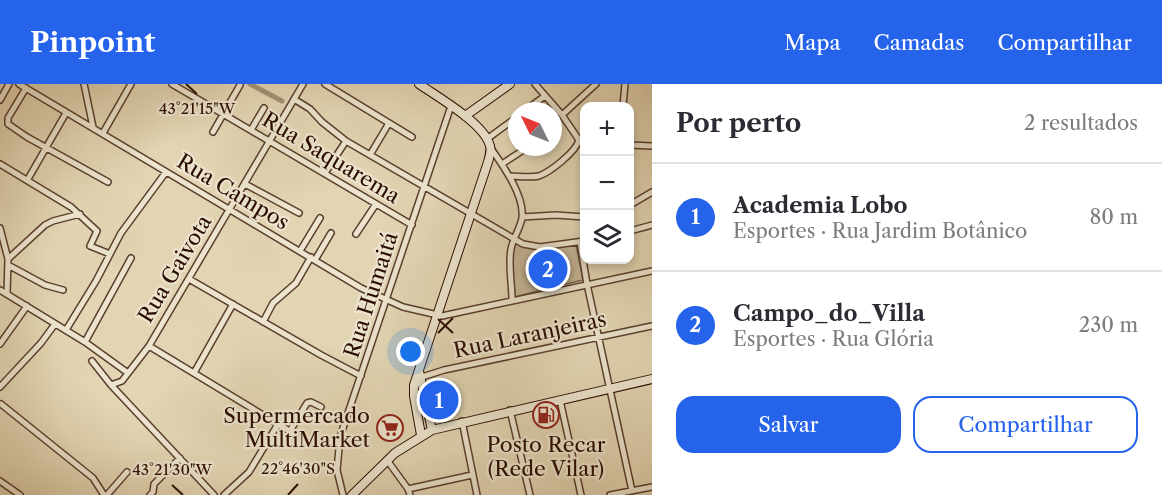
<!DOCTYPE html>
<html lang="pt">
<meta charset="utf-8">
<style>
:root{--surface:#fff;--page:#f7f7f7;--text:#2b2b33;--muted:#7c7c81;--line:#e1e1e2;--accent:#2563eb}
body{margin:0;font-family:"Libre Caslon Text",serif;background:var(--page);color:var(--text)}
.controls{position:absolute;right:18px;top:18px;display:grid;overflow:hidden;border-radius:12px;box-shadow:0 3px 9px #0003}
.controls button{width:54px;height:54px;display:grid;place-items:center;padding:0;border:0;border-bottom:2px solid var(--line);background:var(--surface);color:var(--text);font:30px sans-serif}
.compass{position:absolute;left:508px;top:18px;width:54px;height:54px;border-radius:50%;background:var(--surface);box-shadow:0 3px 9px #0003;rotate:313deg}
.you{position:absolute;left:411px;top:268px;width:21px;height:21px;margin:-15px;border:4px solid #fff;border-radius:50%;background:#1a73e8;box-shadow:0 0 0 9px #1a73e833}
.badge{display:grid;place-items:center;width:39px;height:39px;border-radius:50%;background:var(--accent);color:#fff;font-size:20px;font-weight:700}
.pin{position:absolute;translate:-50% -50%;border:3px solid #fff;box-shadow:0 2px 6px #0006}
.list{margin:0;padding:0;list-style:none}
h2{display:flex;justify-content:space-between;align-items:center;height:78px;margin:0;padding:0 24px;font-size:26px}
h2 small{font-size:20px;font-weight:400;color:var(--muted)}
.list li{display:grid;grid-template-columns:39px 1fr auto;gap:18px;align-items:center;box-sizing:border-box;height:108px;padding:0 24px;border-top:2px solid var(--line)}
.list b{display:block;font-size:22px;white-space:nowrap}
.list p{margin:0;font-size:20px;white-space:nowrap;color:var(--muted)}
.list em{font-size:20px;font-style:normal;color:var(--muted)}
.actions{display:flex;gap:12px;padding:18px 24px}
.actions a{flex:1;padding:14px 0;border:2px solid var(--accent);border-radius:18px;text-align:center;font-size:21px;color:var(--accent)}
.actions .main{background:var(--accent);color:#fff}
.icon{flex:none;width:33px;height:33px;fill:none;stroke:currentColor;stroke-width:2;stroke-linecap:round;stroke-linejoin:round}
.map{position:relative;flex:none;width:652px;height:411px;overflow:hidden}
header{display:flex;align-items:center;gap:36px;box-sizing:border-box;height:84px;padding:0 30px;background:var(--accent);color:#fff}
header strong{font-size:28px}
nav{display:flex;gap:33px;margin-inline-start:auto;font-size:21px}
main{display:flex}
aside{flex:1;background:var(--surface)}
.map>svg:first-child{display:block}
.green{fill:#c3b395;stroke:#77604a;stroke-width:1.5}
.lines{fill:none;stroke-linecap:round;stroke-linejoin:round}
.canal{stroke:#a49176;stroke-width:5}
.minor-casing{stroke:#593e2d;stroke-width:8}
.secondary-casing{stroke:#2b0c00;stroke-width:10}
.minor{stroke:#ece4ce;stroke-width:5}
.secondary{stroke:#ece4ce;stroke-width:8}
.ticks{fill:none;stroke:#2b0c00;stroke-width:2}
.labels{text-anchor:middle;stroke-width:4.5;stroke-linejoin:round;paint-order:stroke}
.street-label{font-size:21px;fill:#2b0c00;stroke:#ece4ce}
.poi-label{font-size:21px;fill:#2b0c00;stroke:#ece4ce;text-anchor:end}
.ticks-label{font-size:15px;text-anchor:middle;fill:#2b0c00;stroke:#ece4ce;stroke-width:4.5;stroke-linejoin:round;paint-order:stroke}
</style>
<header>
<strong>Pinpoint</strong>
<nav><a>Mapa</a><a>Camadas</a><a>Compartilhar</a></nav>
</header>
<main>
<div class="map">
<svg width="652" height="411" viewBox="0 0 652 411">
<rect width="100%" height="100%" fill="#e2d5b3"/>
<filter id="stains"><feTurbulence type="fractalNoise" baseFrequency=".00333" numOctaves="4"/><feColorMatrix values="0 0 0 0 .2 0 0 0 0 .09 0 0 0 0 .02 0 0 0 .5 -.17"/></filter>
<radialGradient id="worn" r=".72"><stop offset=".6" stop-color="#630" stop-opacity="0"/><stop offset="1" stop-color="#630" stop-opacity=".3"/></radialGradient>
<!-- green -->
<path class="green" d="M518,159l23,6 35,-5 7,36 -69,17 -2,-39 2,-13z"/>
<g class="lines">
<!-- canal -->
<path class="canal" d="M250,0l32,17"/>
<defs>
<path id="minor" d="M19,0l342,204 42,19 39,9 210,-45
M84,0l9,43
M172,0l240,141
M325,0l87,53
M535,0l27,31 17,25 5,2
M26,4l-18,30v6l19,13 81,45
M294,15l16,10 12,13 24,19 177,103 17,3 44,-6
M0,16l9,-16
M623,22l2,-22
M524,27l21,-15
M562,31l34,-31
M553,45l3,-2
M251,46l13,-22
M213,48l27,-47
M103,49l28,-49
M487,55l30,-22
M630,61l22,1
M490,63c12,17 35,49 32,71 -2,11 -9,20 -11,31 -3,16 1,35 1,51
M370,71l19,-32
M0,80l71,43 26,24 -7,15 20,8
M502,80l26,-17
M325,89l21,-32
M509,92c9,0 21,2 30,0 11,-4 37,-24 40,-36
M28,95l38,-66
M245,100l54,29
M630,121l22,-13
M522,133l34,-2 28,2
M0,144l8,31 -1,35
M630,147l22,-6
M356,150l20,-30
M580,158l7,42 45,207
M300,167l20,-33
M8,175l37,-34 8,-4 27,-7
M315,176l16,-27
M8,181l37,20 18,5
M189,195l132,76 40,21
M0,206l85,52 43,31
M263,238l10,-19 23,-20 15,-26
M66,246l30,-49 25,-48 45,-61
M85,258l46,-84
M0,260l27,-38
M149,262l147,89
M92,277l19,24 103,110
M194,289l39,-69
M419,294l25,-8 208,-44
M111,301l11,-4 27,-35 154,-262
M0,303l41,-44 14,-19
M560,316l21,95
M1,320l92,74 11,17
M510,326l20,85
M462,337l15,74
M290,347l17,-28 4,-1 10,5
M387,376l21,29 2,6
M0,397l20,14
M408,405l64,-14
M107,411l20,-23
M150,411l3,-3 1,-8 26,-26
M224,411l25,-23 29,-48
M343,411l-6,-25 3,-33 111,-331
M610,411l42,-8"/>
<path id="secondary" d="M419,0c19,13 62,38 70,59 3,6 1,12 -1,19l-74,223v11l7,39
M465,32l45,-32
M419,287l13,59
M352,411l43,-42 37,-23 220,-51"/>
</defs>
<!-- minor casing -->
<use href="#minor" class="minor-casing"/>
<!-- secondary casing -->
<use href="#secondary" class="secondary-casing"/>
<!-- minor -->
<use href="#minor" class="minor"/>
<!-- secondary -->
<use href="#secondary" class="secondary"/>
</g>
<!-- ticks -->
<path class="ticks" d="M186,0l11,10M438,235l15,14M438,249l15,-15M172,401l11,10M288,411l10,-11"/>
<!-- icons -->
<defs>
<symbol id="fuel-ring" viewBox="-11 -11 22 22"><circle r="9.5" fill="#ece4ce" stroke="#8f2418" stroke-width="1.5"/><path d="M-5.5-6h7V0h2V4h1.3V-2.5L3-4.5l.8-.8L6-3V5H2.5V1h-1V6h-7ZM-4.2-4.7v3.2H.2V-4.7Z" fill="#8f2418"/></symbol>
<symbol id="supermarket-ring" viewBox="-11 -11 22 22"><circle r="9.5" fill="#ece4ce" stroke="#8f2418" stroke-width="1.5"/><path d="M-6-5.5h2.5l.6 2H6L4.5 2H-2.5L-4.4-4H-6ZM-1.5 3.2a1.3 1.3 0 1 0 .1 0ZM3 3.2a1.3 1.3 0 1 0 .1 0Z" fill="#8f2418"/></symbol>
</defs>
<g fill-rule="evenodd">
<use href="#fuel-ring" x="531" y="316" width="30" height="30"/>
<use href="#supermarket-ring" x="375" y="329" width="30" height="30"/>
</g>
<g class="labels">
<!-- street labels -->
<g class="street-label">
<text transform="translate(331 74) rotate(31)" y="7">Rua Saquarema</text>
<text transform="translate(233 108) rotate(31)" y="7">Rua Campos</text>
<text transform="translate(175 185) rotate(-59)" y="7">Rua Gaivota</text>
<text transform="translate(371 211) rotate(-72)" y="7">Rua Humaitá</text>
<text transform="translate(530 251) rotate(-12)" y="7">Rua Laranjeiras</text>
</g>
<!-- poi labels -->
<g class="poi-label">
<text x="370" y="339">Supermercado<tspan x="370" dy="24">MultiMarket</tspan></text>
<text x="546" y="368" text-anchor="middle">Posto Recar<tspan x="546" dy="24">(Rede Vilar)</tspan></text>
</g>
</g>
<g class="ticks-label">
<text x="197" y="30">43°21'15"W</text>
<text x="298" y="390">22°46'30"S</text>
<text x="172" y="391">43°21'30"W</text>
</g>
<rect width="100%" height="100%" filter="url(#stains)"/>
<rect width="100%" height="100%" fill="url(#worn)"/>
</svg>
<div class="controls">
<button>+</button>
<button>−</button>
<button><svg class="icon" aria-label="layers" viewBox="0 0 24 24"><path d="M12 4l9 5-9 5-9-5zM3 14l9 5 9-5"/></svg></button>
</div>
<svg class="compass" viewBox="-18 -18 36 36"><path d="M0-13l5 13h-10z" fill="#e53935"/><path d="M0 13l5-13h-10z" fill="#7c7c81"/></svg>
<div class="you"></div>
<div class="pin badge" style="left:439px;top:316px">1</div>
<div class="pin badge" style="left:548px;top:185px">2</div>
</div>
<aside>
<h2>Por perto<small>2 resultados</small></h2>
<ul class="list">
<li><span class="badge">1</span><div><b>Academia Lobo</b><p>Esportes · Rua Jardim Botânico</p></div><em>80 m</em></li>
<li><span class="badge">2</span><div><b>Campo_do_Villa</b><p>Esportes · Rua Glória</p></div><em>230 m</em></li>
</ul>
<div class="actions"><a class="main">Salvar</a><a>Compartilhar</a></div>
</aside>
</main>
